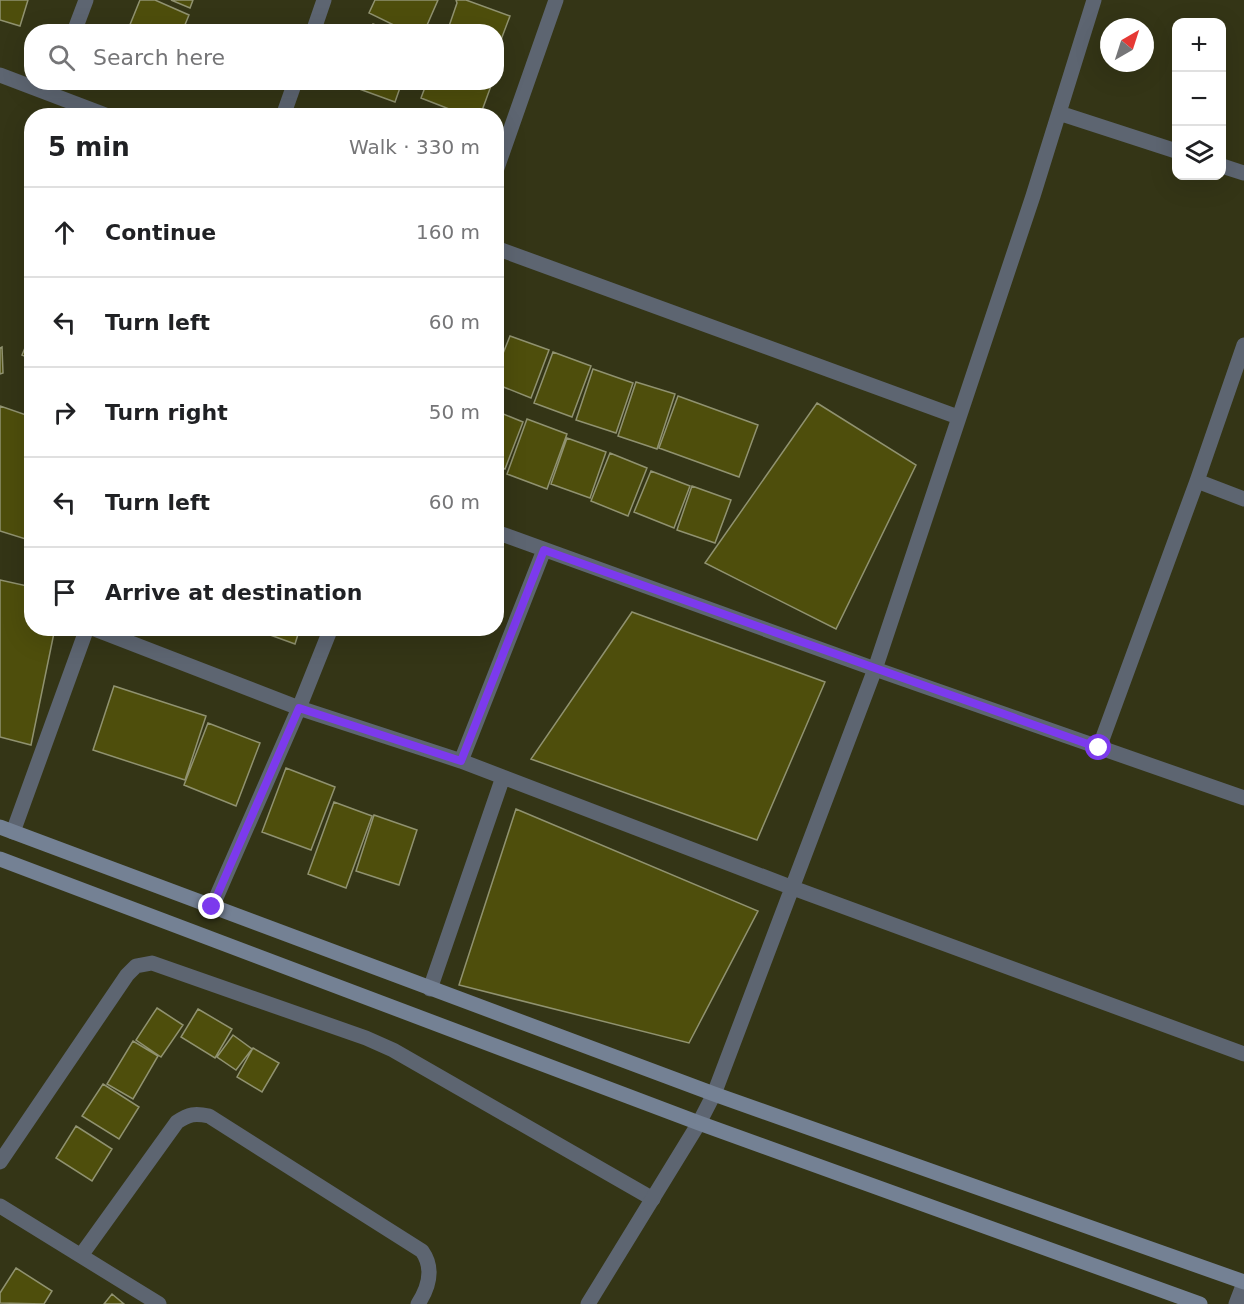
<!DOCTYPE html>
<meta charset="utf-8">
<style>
:root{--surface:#fff;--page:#f2f2f2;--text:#202124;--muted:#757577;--line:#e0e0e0}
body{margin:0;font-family:"DejaVu Sans",sans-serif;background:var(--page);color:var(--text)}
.controls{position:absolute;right:18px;top:18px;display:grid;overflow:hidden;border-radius:12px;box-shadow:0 6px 24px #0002}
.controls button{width:54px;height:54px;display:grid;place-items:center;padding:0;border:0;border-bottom:2px solid var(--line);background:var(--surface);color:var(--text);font:30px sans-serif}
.compass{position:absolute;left:1100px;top:18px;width:54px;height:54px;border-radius:50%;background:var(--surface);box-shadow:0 6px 24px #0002;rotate:39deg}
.stop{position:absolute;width:18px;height:18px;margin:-14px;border:4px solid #7c3aed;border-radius:50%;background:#fff}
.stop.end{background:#7c3aed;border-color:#fff;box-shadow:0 2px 6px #0008}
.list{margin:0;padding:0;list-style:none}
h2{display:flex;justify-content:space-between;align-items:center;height:78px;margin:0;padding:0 24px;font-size:26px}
h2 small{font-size:20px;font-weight:400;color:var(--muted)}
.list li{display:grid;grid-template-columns:39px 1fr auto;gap:18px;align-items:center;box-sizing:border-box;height:90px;padding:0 24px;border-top:2px solid var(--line)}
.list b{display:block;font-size:22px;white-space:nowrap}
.list em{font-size:20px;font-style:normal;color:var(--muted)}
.icon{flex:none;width:33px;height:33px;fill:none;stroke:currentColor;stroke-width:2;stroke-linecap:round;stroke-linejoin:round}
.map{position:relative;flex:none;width:1244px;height:1304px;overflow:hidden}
.search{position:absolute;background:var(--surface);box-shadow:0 6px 24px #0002;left:24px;top:24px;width:480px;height:66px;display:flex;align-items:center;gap:15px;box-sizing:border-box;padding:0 21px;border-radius:24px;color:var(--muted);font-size:22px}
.panel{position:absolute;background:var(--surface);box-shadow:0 6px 24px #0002;left:24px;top:108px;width:480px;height:528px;border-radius:24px}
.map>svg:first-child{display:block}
.building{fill:#4e4e0c;stroke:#909270;stroke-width:1.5}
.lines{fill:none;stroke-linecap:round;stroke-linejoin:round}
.lane{stroke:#5d6571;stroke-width:15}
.street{stroke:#5d6571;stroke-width:15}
.secondary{stroke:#748194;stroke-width:15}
.route{stroke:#7c3aed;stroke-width:8}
</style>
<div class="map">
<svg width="1244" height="1304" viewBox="0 0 1244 1304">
<rect width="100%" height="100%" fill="#343516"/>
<!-- building -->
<path class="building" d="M0,0h28l-8,26 -20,-6z
M140,0h15l34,15 -7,17h-55z
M171,0h22l-3,8z
M375,0h63l-14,32h-16l-39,-19z
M456,0h10l44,16 -14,37v-21h-49l10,-29z
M373,24l20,8h-23z
M205,25l22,7h-24z
M352,82h50l-7,20 -44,-16z
M427,82h55l9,4 -11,30h-13l-46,-18z
M32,331v28l-10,-4z
M510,336l39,14 -18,48 -35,-14v-13z
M2,347l1,26 -3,1v-26z
M553,352l38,14 -19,51 -38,-14z
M593,369l40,14 -17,50 -40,-13z
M636,382l39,12 -18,55 -39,-13z
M678,396l80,29 -19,52 -80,-29z
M817,403l99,62 -80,164 -131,-66z
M0,406l32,11v124l-32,-10z
M496,411l27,11 -18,47 -9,-3z
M527,419l40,15 -20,55 -40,-15z
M567,438l39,14 -16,46 -39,-14z
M610,453l37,15 -19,48 -37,-15z
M651,471l39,15 -16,42 -40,-16z
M692,486l39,14 -16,43 -38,-13z
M0,580l32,7v41h23l-24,117 -31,-8z
M632,612l193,70 -68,158 -226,-81z
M251,628h49l-5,16z
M114,686l92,30 -21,64 -92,-30z
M208,723l52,20 -24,63 -52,-21z
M286,768l49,19 -24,63 -49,-18z
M334,802l38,14 -26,72 -38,-14z
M516,809l242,102 -69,132 -230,-58z
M374,815l43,15 -18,55 -43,-14z
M157,1008l26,17 -22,32 -25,-17z
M198,1009l34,20 -17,29 -34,-21z
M233,1035l19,14 -16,21 -19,-13z
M133,1041l25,15 -25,43 -26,-15z
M253,1048l26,15 -17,29 -25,-15z
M103,1084l36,23 -20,32 -37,-23z
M76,1126l36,23 -20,32 -36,-23z
M16,1268l36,23 -8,13 -44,-1v-10z
M112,1294l12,10h-20z"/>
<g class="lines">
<!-- lane -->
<path class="lane" d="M0,1162l127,-187 9,-9 16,-3 214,75 27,12 260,149"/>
<!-- street -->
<path class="street" d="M74,32l12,-32
M313,32l11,-32
M0,75l108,41
M1059,113l117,38
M283,116l12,-34
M1222,166l22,7
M496,171l60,-171
M496,248l462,169
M1197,481l47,18
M496,532l379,137 369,129
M92,628l207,80 162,53 332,127 451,166
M1099,748l98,-267 47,-136
M461,761l83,-211
M13,832l74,-204
M212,907l87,-199 32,-80
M430,989l73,-212
M0,1206l159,98
M82,1254l95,-132c12,-8 18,-9 32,-6l213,135c12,17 7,36 -4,53
M588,1304l111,-181 15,-29 161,-425 158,-473 61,-196
M1236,1304l8,-21"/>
<!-- secondary -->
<path class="secondary" d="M0,827l714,267 530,188
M0,859l699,264 501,181"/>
</g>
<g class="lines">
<!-- route -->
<path class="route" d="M212,907l87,-199 162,53 83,-211 555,198"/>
</g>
</svg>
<div class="controls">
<button>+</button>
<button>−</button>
<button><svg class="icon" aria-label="layers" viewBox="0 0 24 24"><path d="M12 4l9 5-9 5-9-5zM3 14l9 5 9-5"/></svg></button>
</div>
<svg class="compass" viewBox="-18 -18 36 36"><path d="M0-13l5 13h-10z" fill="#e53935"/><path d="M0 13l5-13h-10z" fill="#757577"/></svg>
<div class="stop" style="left:1099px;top:748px"></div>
<div class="stop end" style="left:212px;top:907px"></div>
<div class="search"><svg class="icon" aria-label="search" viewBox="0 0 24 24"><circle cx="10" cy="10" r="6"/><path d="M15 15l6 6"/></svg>Search here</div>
<section class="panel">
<h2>5 min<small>Walk · 330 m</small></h2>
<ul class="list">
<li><svg class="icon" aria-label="ahead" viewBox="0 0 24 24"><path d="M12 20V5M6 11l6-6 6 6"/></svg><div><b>Continue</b></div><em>160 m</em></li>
<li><svg class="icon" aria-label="left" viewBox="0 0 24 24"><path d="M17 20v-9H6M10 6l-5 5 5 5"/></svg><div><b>Turn left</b></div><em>60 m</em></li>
<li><svg class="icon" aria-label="right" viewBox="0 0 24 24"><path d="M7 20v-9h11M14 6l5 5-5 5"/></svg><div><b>Turn right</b></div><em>50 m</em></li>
<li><svg class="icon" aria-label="left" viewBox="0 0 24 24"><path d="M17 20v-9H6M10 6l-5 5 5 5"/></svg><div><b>Turn left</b></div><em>60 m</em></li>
<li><svg class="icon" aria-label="arrive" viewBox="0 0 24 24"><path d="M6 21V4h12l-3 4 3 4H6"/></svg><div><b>Arrive at destination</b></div></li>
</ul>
</section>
</div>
